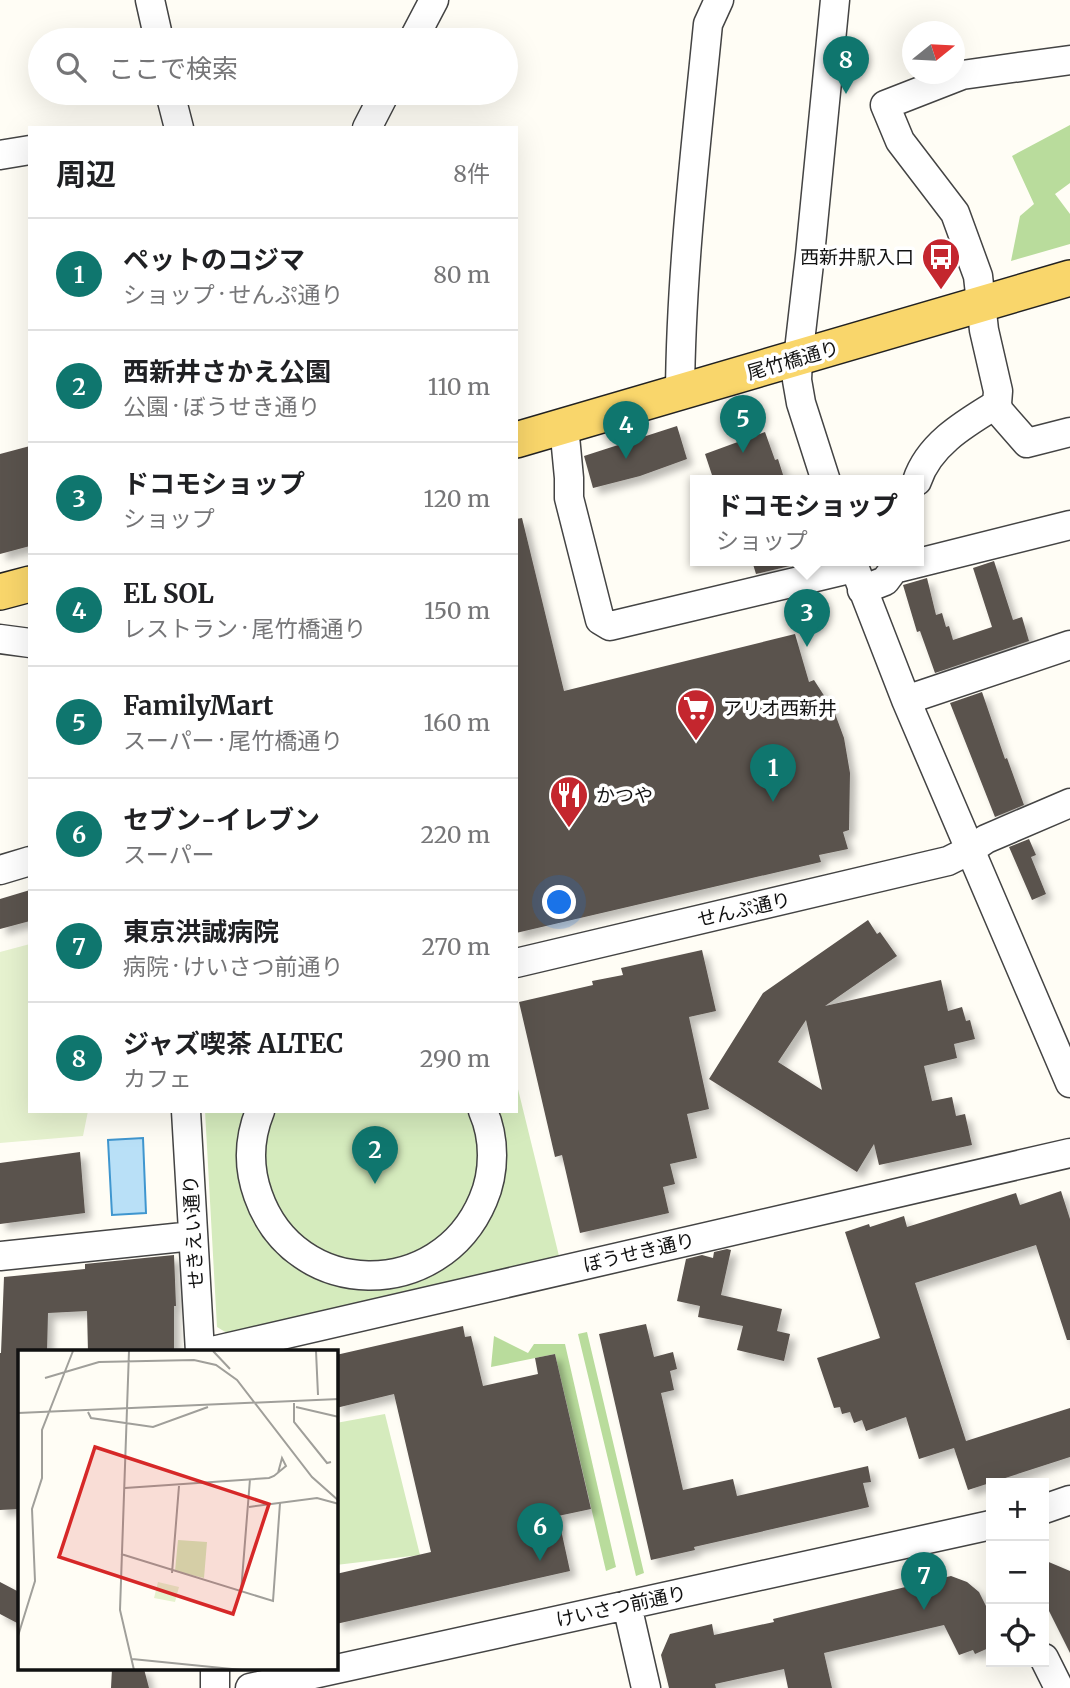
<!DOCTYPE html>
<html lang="ja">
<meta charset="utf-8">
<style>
:root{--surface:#fff;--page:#f2f2f2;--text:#202124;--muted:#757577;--line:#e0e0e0;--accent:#0f766e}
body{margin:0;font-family:Merriweather,"Noto Sans JP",serif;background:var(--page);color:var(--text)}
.controls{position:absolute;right:21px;bottom:21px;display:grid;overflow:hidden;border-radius:0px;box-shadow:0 7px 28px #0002}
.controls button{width:63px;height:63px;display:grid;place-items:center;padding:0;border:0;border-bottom:2px solid var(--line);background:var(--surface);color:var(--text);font:35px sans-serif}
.compass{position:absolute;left:902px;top:21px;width:63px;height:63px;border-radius:50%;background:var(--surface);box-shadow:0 7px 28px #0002;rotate:72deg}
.you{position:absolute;left:560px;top:903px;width:24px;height:24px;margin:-18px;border:5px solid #fff;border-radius:50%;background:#1a73e8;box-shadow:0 0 0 10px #1a73e833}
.badge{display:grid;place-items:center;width:46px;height:46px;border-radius:50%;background:var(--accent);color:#fff;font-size:23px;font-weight:700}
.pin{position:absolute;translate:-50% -58px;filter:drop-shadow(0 2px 4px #0008)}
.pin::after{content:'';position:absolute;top:37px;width:24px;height:21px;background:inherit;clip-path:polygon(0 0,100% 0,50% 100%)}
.popup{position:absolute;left:690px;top:475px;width:234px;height:91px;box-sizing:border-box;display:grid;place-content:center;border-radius:0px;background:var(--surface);filter:drop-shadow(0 2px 5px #0005);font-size:23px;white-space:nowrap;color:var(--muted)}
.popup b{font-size:26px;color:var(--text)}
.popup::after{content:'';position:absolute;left:50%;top:100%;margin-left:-14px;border:14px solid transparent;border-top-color:var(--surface)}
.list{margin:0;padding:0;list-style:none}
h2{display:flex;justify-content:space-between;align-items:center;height:91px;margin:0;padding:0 28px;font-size:30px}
h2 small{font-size:23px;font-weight:400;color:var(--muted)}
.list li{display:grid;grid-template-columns:46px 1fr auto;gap:21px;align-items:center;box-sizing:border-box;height:112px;padding:0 28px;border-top:2px solid var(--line)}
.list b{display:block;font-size:26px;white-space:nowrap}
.list p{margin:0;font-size:23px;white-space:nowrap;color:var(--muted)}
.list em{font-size:23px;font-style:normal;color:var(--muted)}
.icon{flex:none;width:38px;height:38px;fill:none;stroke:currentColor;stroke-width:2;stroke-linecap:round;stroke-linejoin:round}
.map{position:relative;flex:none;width:1070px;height:1688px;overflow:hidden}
.search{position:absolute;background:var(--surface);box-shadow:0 7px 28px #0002;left:28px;top:28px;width:490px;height:77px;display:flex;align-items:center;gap:18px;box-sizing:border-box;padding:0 24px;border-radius:38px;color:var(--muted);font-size:26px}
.panel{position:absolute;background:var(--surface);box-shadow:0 7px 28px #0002;left:28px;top:126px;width:490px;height:987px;border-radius:0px}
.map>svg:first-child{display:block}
.green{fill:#d5ebbd}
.forest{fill:#b9dc9c}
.pitch{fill:#e6f2cf}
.water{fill:#b9e0f7;stroke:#3f96cf;stroke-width:2}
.building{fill:#5a524d;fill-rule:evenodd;filter:url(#shadow)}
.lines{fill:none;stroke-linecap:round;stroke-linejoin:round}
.minor-casing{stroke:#444;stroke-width:31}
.major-casing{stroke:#222;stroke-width:38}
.minor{stroke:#fff;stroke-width:28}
.major{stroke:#f9d66b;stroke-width:35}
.labels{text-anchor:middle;stroke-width:7;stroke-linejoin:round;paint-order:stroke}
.poi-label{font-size:19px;fill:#111;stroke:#fff;text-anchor:start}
.street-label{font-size:19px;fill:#111;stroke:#fff}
.inset-road{fill:none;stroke:#a09f9a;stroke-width:2}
.view{fill:#d62828;fill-opacity:0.15;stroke:#d62828;stroke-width:3.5}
.inset-edge{fill:none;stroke:#111;stroke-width:3.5}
</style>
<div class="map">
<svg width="1070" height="1688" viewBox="0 0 1070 1688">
<defs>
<filter id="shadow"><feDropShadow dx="6" dy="6" stdDeviation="3.5" flood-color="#0004"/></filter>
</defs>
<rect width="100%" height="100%" fill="#fffdf5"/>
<!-- green -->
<path class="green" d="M516,1081l43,175 -332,77 -10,-6 -12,-216h311z
M385,1414l35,141 -84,10v-142z"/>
<!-- forest -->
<path class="forest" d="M1070,125v58l-15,11 15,20v30l-59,17 9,-45 14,-12 -22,-48z
M587,1332l57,241 -8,3 -58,-242z
M494,1336l34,17 6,-9h31l51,223 -10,4 -51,-217 -64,13z"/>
<!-- pitch -->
<path class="pitch" d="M30,944v167h58l-5,25 -83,7v-191z"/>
<!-- water -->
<path class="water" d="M143,1138l3,75 -34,2 -4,-75z"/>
<!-- building -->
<path class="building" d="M677,426l10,33 -47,17 -47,12 -9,-32z
M765,432l10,28 3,-1 7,22h-71l-9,-27z
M30,446v100l-30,8v-100z
M522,518l42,173 231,-57 14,48 5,-2 20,31 10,27 6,35 -1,57 -6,2 5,17 -29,6 2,7 -305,71v-414z
M752,561h59l-55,13z
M994,561l19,59 9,-3 7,24 -94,32 -15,-42 -3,1 -14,-47 24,-7 9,37 6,-2 4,14 3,-1 4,14 39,-13 -19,-59z
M982,692l23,67 2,-1 17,47 -29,12 -45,-114z
M1029,839l7,16 -5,2 15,37 -14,6 -23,-53z
M30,890v31l-30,8v-30z
M868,920l9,14 3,-2 17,24 -72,50 116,-26 7,31 14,-4 4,14 4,-1 5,19 -21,5 3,14 -33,8 8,35 20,-4 4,19 9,-2 7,31 -93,20 -5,-21 -17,28 -148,-93 54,-86zM806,1020l16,70 -44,-28z
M702,950l14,61 -27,6 20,92 -22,5 10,44 -27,6 5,20 -12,3 6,26 -89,20 -18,-78 -7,2 -36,-155 74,-17 -1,-4 31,-6 -2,-7z
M80,1152l5,61 -85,11v-61z
M1061,1191l9,28v121h-3l-31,-95 -121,38 51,158 104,-33v49l-102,33 -14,-42 -35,11 -13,-42 -40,14 -4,-11 -8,3 -4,-11 -8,2 -2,-7 -6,1 -17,-50 63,-20 -35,-106 24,-8 1,3 34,-11 3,11 109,-34 4,12z
M727,1249l4,1 -10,45 61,14 -5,22 13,3 -6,27 -47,-11 6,-24 -45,-9 2,-11 -23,-5 9,-42 16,-4 11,3 1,-6z
M174,1255l2,51h-2v46h-86l-1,-41 -39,2 -1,39h-28v157l-19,1v-157h1l3,-76 81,-8v-5z
M646,1324l8,33 19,-5 4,17 -7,2 4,19 -13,3 22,97 50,-11 4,17 131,-30 3,16 -8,1 6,24 -175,40 1,3 -44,10 -52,-226z
M463,1326l2,11 6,-1 12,50 55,-12 -3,-16 20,-4 36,155 -33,7 12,55 -234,53v-50l95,-22 -37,-158 -58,14v-53z
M1044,1560l26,11v82l-26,-52z
M951,1576l16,6 12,10 12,24v31l-16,7 -2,-4 -14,5 -15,-30 -120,28 8,35h-44l-4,-19 -69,15 1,4h-47l-8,-33 9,-21 42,-10 2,11 60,-13 -1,-3z
M0,1582l19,10v32l-19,-10z
M112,1669h32l5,19h-38z"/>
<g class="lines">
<defs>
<path id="minor" d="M150,0l9,40
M413,40l21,-40
M1070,60l-108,15 -77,30 15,36 55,72 23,63 6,54 14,61 -1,13 2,7 28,32 43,-11
M170,93l9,35
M367,128l18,-35
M0,155l30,-5
M680,393c1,-123 16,-247 28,-369l11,-24
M564,426l5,52v20l31,122 10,6 244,-58
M826,481l-25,-78 -4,-23 1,-21 12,-104 25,-255
M917,481c12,-37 49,-58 80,-77
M852,561l54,139 164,383
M862,590l23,-9 9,-12 176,-44
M0,639l30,4
M906,700l164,-55
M0,870l30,-9
M516,963l432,-102 22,-11 16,-11 84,-36
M186,1111l14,241
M260,1111c-11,27 -12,56 -2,84 37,106 182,107 225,5 12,-28 12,-62 0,-89
M0,1256l193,-20
M208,1352l862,-199
M1044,1509l26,-9
M627,1605l19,83
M1044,1658l15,30
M215,1669v19
M250,1688l741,-163"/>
<path id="major" d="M516,440l554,-162
M0,592l30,-8"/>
</defs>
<!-- minor casing -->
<use href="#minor" class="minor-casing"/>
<!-- major casing -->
<use href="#major" class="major-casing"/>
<!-- minor -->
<use href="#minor" class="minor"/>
<!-- major -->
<use href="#major" class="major"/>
</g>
<!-- icons -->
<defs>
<symbol id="bus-pin" viewBox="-11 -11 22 30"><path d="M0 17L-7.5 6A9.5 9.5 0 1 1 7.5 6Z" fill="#c4262e" stroke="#fff"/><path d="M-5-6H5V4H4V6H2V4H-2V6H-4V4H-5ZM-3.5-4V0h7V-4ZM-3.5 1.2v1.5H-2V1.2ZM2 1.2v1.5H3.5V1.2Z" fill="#fff"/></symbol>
<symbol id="supermarket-pin" viewBox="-11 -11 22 30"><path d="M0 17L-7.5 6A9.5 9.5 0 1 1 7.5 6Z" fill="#c4262e" stroke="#fff"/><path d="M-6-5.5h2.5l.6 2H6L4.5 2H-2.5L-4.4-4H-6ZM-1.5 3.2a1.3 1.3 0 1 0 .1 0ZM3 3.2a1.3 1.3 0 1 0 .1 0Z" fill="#fff"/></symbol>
<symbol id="restaurant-pin" viewBox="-11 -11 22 30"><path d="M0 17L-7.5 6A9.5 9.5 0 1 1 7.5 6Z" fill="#c4262e" stroke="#fff"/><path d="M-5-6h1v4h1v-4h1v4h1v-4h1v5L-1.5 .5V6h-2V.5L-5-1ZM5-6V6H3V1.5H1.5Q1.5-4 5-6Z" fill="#fff"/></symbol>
</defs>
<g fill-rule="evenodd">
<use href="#bus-pin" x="919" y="235" width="44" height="60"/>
<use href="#supermarket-pin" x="674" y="686" width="44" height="60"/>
<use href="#restaurant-pin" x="547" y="773" width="44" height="60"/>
</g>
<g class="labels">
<!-- poi labels -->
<g class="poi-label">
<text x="914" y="264" text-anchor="end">西新井駅入口</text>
<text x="723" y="715">アリオ西新井</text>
<text x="596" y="802">かつや</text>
</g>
<!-- street labels -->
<g class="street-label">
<text transform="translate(793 360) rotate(-16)" y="7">尾竹橋通り</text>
<text transform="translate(744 909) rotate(-13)" y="7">せんぷ通り</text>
<text transform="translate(193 1232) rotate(-93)" y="7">せきえい通り</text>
<text transform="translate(639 1252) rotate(-13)" y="7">ぼうせき通り</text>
<text transform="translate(621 1606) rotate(-12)" y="7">けいさつ前通り</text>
</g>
</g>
<!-- overview -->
<g transform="translate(18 1350)">
<rect width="320" height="320" fill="#fffdf5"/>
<path d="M160,190l29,2 -3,36 -29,-7z" fill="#d5ebbd"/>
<path d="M140,232l21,5 -4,15 -21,-4z" fill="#e6f2cf"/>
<path class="inset-road" d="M111,1l-9,259 14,60M195,1l17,18M298,1l2,44M27,28l54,-16 95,-2 22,5 21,15 75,97 27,24M276,53v19l33,41 4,-1M278,57l43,10M70,62l3,6 62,9 55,-20M0,63l321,-14M107,138l144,-10 5,-2 12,-10 -4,-8 -4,15M231,157l68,-9 22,6M103,204l152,47 7,-98M154,223l7,-87M223,242l9,-113M0,286l17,-55 -3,-72 10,-31v-48l31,-79M114,309l110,11M297,320l24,-1"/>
<path class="view" d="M77,97l174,57 -36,110 -174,-57z"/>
<rect width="320" height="320" class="inset-edge"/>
</g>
</svg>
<div class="controls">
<button>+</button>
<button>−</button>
<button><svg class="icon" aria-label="locate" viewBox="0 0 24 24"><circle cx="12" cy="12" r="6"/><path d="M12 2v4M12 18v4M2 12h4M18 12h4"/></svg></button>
</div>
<svg class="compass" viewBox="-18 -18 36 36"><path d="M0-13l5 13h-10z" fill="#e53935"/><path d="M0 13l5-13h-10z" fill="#757577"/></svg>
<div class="you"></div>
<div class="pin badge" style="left:773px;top:802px">1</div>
<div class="pin badge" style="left:375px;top:1184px">2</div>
<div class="pin badge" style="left:807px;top:647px">3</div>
<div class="popup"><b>ドコモショップ</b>ショップ</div>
<div class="pin badge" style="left:626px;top:459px">4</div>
<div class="pin badge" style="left:743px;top:453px">5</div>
<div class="pin badge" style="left:540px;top:1561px">6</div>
<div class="pin badge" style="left:924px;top:1610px">7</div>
<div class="pin badge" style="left:846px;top:94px">8</div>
<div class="search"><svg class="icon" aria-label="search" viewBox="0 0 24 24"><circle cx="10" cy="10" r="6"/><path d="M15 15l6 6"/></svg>ここで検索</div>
<section class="panel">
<h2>周辺<small>8件</small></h2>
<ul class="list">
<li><span class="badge">1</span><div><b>ペットのコジマ</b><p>ショップ · せんぷ通り</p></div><em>80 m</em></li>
<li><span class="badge">2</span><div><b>西新井さかえ公園</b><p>公園 · ぼうせき通り</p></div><em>110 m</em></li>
<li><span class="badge">3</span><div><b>ドコモショップ</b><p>ショップ</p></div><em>120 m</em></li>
<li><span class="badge">4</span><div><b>EL SOL</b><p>レストラン · 尾竹橋通り</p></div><em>150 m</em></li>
<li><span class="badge">5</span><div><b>FamilyMart</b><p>スーパー · 尾竹橋通り</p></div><em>160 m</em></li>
<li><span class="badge">6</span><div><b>セブン-イレブン</b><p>スーパー</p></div><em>220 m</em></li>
<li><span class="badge">7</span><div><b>東京洪誠病院</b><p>病院 · けいさつ前通り</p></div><em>270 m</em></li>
<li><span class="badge">8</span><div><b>ジャズ喫茶 ALTEC</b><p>カフェ</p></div><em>290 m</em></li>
</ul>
</section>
</div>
